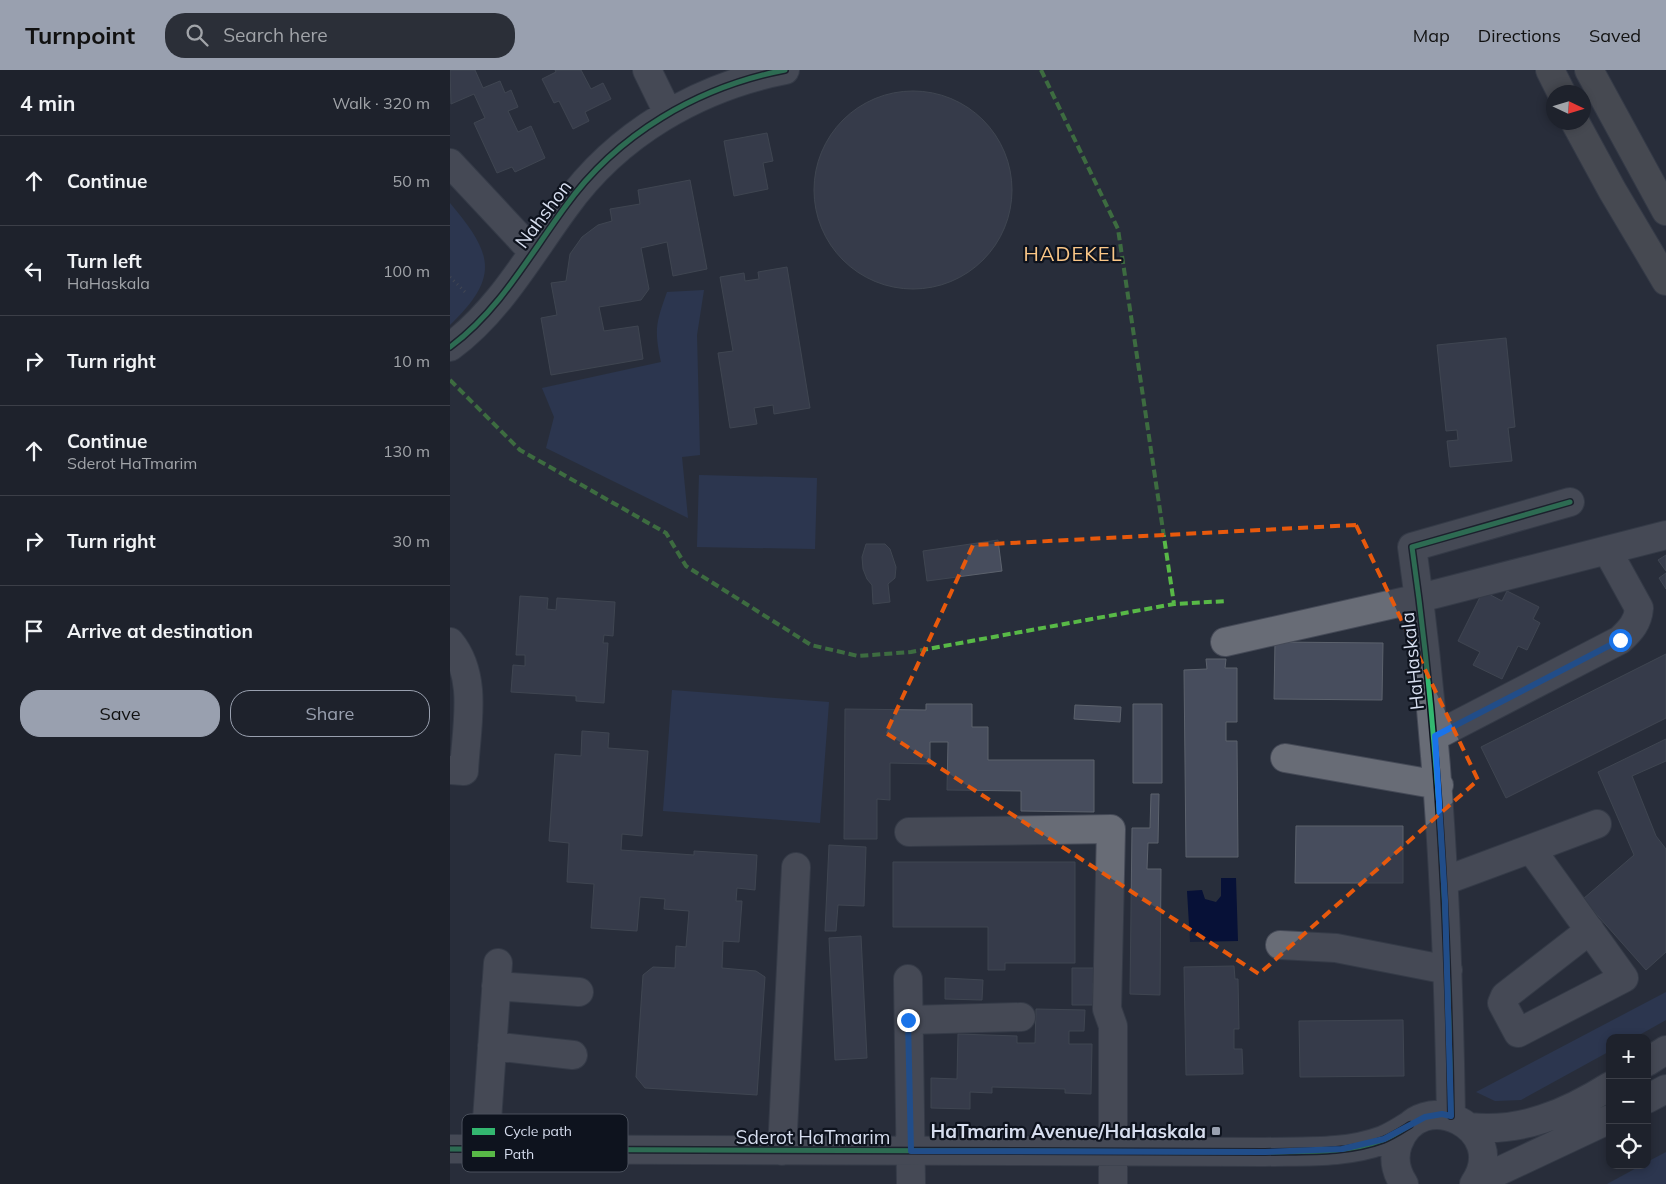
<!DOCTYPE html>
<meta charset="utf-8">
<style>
:root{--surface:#1e222c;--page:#2b2f38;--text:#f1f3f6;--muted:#a1a4a9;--line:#3c3f48;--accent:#99a0af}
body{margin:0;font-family:Mulish,sans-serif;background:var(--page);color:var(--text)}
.controls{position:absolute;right:15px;bottom:15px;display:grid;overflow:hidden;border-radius:10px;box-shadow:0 2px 8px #0003}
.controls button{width:45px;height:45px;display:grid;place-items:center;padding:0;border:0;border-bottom:1px solid var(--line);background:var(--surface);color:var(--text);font:25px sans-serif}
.compass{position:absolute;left:1096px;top:15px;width:45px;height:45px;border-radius:50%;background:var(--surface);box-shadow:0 2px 8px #0003;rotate:94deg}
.stop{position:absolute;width:15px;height:15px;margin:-11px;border:4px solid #1a73e8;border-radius:50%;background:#fff}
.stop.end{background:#1a73e8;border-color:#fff;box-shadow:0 1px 5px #0008}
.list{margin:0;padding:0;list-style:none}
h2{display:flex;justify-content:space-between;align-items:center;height:65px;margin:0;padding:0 20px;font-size:21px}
h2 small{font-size:16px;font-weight:400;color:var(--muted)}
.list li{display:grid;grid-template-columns:32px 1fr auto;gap:15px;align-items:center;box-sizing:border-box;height:90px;padding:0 20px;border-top:1px solid var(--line)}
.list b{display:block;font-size:19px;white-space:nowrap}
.list p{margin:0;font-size:16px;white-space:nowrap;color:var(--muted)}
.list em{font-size:16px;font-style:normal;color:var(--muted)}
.actions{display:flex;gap:10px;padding:15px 20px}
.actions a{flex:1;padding:11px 0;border:1px solid var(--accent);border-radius:20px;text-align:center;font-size:18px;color:var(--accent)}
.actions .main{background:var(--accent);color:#111}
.icon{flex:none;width:28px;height:28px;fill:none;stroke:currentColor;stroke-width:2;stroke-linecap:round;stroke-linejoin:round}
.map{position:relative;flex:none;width:1216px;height:1114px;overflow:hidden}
header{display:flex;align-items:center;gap:30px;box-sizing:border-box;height:70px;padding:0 25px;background:var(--accent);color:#111}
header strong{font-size:24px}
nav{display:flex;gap:28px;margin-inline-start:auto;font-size:18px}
.search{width:350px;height:45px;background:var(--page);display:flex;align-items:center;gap:12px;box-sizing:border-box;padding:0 18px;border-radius:20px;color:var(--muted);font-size:19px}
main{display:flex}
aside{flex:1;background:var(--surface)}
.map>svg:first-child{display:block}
.green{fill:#314169}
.water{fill:#071137}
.building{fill:#474d5d;stroke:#5c626d}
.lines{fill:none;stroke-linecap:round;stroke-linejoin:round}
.minor-casing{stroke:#454a57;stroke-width:30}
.major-casing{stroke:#454a57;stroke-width:30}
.path{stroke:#616571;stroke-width:3;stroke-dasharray:1 4;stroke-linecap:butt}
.minor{stroke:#686c76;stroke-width:28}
.major{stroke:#6c6c6e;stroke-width:28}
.quiet{stroke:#58b947;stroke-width:4;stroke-dasharray:8 4;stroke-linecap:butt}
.cycleway-casing{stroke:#0e131e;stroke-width:8}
.cycleway{stroke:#33b770;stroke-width:5}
.route{stroke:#1a73e8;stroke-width:6}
.marked{fill:none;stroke:#e8590c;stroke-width:4;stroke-dasharray:10 6;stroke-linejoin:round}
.poi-dot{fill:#99a0af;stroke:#0e131e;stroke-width:2}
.labels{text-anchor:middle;stroke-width:4.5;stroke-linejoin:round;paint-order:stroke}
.street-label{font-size:19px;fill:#d6ddee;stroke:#0e131e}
.poi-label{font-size:19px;font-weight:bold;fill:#d6ddee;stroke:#0e131e;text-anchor:end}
.neighbourhood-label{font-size:20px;letter-spacing:1px;fill:#fbc787;stroke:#0e131e}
.key{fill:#0e131e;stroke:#4a505c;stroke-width:1}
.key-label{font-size:14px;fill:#d6ddee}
</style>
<header>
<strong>Turnpoint</strong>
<div class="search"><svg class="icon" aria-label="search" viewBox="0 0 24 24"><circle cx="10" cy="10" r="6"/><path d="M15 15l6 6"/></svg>Search here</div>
<nav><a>Map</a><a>Directions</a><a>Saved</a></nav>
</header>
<main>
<aside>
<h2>4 min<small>Walk · 320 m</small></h2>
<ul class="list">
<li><svg class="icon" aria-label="ahead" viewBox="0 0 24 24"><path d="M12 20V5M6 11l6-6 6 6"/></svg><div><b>Continue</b></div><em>50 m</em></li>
<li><svg class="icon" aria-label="left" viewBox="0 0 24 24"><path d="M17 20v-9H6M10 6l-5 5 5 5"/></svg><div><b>Turn left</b><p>HaHaskala</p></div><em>100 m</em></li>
<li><svg class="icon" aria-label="right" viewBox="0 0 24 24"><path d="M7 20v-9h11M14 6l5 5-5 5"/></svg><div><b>Turn right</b></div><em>10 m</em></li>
<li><svg class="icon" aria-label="ahead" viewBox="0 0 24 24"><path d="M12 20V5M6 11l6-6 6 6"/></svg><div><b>Continue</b><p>Sderot HaTmarim</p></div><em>130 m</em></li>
<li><svg class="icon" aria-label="right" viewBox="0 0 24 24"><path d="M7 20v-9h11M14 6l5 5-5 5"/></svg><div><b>Turn right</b></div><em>30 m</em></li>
<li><svg class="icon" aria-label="arrive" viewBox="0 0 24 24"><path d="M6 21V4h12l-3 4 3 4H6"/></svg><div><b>Arrive at destination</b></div></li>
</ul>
<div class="actions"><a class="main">Save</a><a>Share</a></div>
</aside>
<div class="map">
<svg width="1216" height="1114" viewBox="0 0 1216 1114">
<rect width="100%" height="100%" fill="#282e3b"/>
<!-- green -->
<path class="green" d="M0,133c42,50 51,73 0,122z
M254,220l-7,45 3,120 -18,2 6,61 -142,-70 8,-31 -12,-29 119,-26c-7,-33 -5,-39 6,-70z
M249,405l118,3 -2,71 -118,-2z
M222,620l157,12 -9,121 -157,-12z
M1216,922v28l-32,18h-24v13l-89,49 -26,1 -19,-9z
M1216,1082v32h-59l35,-19h5v-3z"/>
<!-- water -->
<path class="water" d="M771,808h15l2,63 -48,1 -3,-51 15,-1 3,9 11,3 5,-6z"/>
<!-- building -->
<path class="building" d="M0,0h25l8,18 17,-7 5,12 6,-3 7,17 -10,4 10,21 13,-6 14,32 -30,14 -3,-5 -15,6 -23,-50 11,-5 -11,-24 -23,10z
M105,0h26l10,19 12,-6 8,16 -26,13 4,9 -16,8 -14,-28 -5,2 -12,-24 14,-7z
M364 120a99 99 0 1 1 198 0a99 99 0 1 1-198 0Z
M317,63l6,28 -10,2 5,26 -34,7 -10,-55z
M240,110l17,89 -34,7 -6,-34 -26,6 8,41 -8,11 -42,7 5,24 34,-5 5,33 -92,16 -10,-57 16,-3 -6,-32 15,-2 4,-27 12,-17 16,-12 14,-4 -2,-12 30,-5 -2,-14z
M337,197l23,141 -36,6 -1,-9 -19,3 3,16 -27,4 -12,-75 15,-2 -13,-74 24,-4 1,8 14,-2 -1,-7z
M1056,268l9,89 -7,1 4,33 -62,6 -3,-26 11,-1 -1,-10 -11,1 -9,-86z
M548,470l4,31 -75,10 -4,-30z
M416,474h19l5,5 6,18 -1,11 -7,6 2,18 -17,2 -1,-19 -5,-6 -4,-10 -1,-12z
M1216,485v16l-8,-11z
M1216,503v16l-7,-11z
M1033,521l19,10 5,-10 32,16 -6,12 7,4 -13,27 -9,-4 -16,33 -29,-14 7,-13 -22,-11z
M70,526l28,2 -1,11 9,1 1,-12 58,4 -2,34 -9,-1 -1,8h5l-4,60 -28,-2v-5l-65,-4 2,-27 12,1v-11h-9z
M825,572l108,1 -1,57 -108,-1z
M1216,584v64l-160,80 -25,-51z
M756,589h20l-1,9h12v54h-11v19h11l1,116h-52l-2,-187 23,-1z
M476,634h46v23h16v33h106v52l-73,-1v-20l-74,-1 1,-48h-18v22l-40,-1v37l-13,-1v40h-33l1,-130 81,1z
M683,634h29v79h-29z
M625,635l46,2 -1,15 -46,-3z
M132,661l27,2 -1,15 40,3 -6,85 -20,-2 -1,16 73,5v-4l63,4 -2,35 -18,-2 -1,13h6l-3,41 -16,-1 -1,27 34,3 9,6 -8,118 -112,-7 -9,-11 7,-102 10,-8 22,1 1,-22 10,1 3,-36 -25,-2 1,-10 -25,-2 -3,34 -46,-3 3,-44 -27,-2 2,-39 -20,-2 6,-87 26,2z
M1216,669v22l-34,15 24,60 10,13v103l-20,18 -63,-71 51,-44 -36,-83z
M701,724h8l-1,49h-10l-1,26h14l-1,126 -30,-1 2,-166h18z
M846,756h107v57h-108z
M379,775l37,2 -2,59 -26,-1 -2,26h-11z
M443,792h182v101h-70v7h-17v-43h-95z
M411,866l6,122 -32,2 -6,-122z
M784,896l1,13h3l1,50h-5v20h8l1,25 -57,1 -2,-108z
M622,898h24v15h-3v22h-21z
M495,908l38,2 -1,20 -37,-1z
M586,939l49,1 -1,21h-15v13h23l-1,50 -26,-1v-4l-73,-2v6l-22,-1v17l-39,-1v-30l26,1 1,-45 59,2v7h18z
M953,950l1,56 -104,1 -1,-56z"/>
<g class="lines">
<defs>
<path id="minor" d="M197,0l21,43
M0,93l83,89
M0,277c49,-36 79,-91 115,-140 52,-73 133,-120 220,-137
M0,572c29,35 16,86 14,129l-14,-1
M775,572l195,-44 246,-63
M985,666l185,-96c11,-10 18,-18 19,-32l-32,-58
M835,688l154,27
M459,762l202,-3 -4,180 6,17v158
M1081,779l93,129 -106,55 -16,-30 3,-7 85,-66
M994,811l153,-57
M830,875l56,3 112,22
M458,909l3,205
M46,916l83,6
M459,950l112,-3
M42,976l81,9
M1197,992l19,-12
M1197,1029l19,-10
M1001,1046c-3,-190 -12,-380 -39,-569l158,-45
M1019,1057c52,6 98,-14 141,-41
M0,1079l815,3c39,-1 81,2 118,-12 10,-4 19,-10 27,-15
M35,1079l13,-186
M332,1081l14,-284
M1026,1112l134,-63
M954,1114c-8,-12 -11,-26 -6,-40 22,-61 114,-15 76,40"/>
<path id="major" d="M1100,0l11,22
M1139,0l77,141
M1125,52l37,68 54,91"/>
</defs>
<!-- minor casing -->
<use href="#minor" class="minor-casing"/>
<!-- major casing -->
<use href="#major" class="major-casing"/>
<!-- path -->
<path class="path" d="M0,207l17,17"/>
<!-- minor -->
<use href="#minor" class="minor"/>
<!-- major -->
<use href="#major" class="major"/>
<!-- quiet -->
<path class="quiet" d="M591,0l77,159 56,375
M0,310l70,70 146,83 20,33 125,79 47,11 53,-4 263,-48 53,-3"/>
<defs>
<path id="cycleway" d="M0,277c49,-36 79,-91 115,-140 52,-73 133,-120 220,-137
M1001,1046c-3,-190 -12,-380 -39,-569l158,-45
M0,1079l815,3c39,-1 81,2 118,-12 10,-4 19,-10 27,-15"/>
</defs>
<!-- cycleway casing -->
<use href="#cycleway" class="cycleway-casing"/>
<!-- cycleway -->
<use href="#cycleway" class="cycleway"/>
</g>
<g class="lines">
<!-- route -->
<path class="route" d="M458,950l3,131 354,1 77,-3 42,-10 41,-22 17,-3 9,2 -6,-216 -10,-164 185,-96"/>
</g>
<!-- marked area -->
<path d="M0 0H1216V1114H0ZM906,455l122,255 -219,194 -373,-241 87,-188z" fill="#282e3b" fill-opacity=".55" fill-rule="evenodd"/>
<path class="marked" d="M906,455l122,255 -219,194 -373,-241 87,-188z"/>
<!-- markers -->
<rect class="poi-dot" x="761" y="1056" width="10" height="10" rx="2.5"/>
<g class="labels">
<!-- street labels -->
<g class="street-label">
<text transform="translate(93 144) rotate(-53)" y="7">Nahshon</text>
<text transform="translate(962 591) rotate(-96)" y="7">HaHaskala</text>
<text x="363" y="1074">Sderot HaTmarim</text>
</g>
<!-- poi labels -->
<g class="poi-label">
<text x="756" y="1068">HaTmarim Avenue/HaHaskala</text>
</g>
<!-- neighbourhood labels -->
<g class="neighbourhood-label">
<text x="623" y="191">HADEKEL</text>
</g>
</g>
<!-- legend -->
<rect x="12" y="1044" width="166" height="58" rx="8" class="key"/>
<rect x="22" y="1058" width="23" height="7" fill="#33b770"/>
<rect x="22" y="1081" width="23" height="6" fill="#58b947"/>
<g class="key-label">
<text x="54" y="1066">Cycle path</text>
<text x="54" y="1089">Path</text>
</g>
</svg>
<div class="controls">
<button>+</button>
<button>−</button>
<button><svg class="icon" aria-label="locate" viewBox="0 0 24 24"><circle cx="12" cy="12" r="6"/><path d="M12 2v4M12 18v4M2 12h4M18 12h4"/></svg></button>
</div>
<svg class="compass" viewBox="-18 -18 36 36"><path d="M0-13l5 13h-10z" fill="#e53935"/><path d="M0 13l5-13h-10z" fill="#a1a4a9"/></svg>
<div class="stop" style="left:1170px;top:570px"></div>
<div class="stop end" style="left:458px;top:950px"></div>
</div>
</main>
